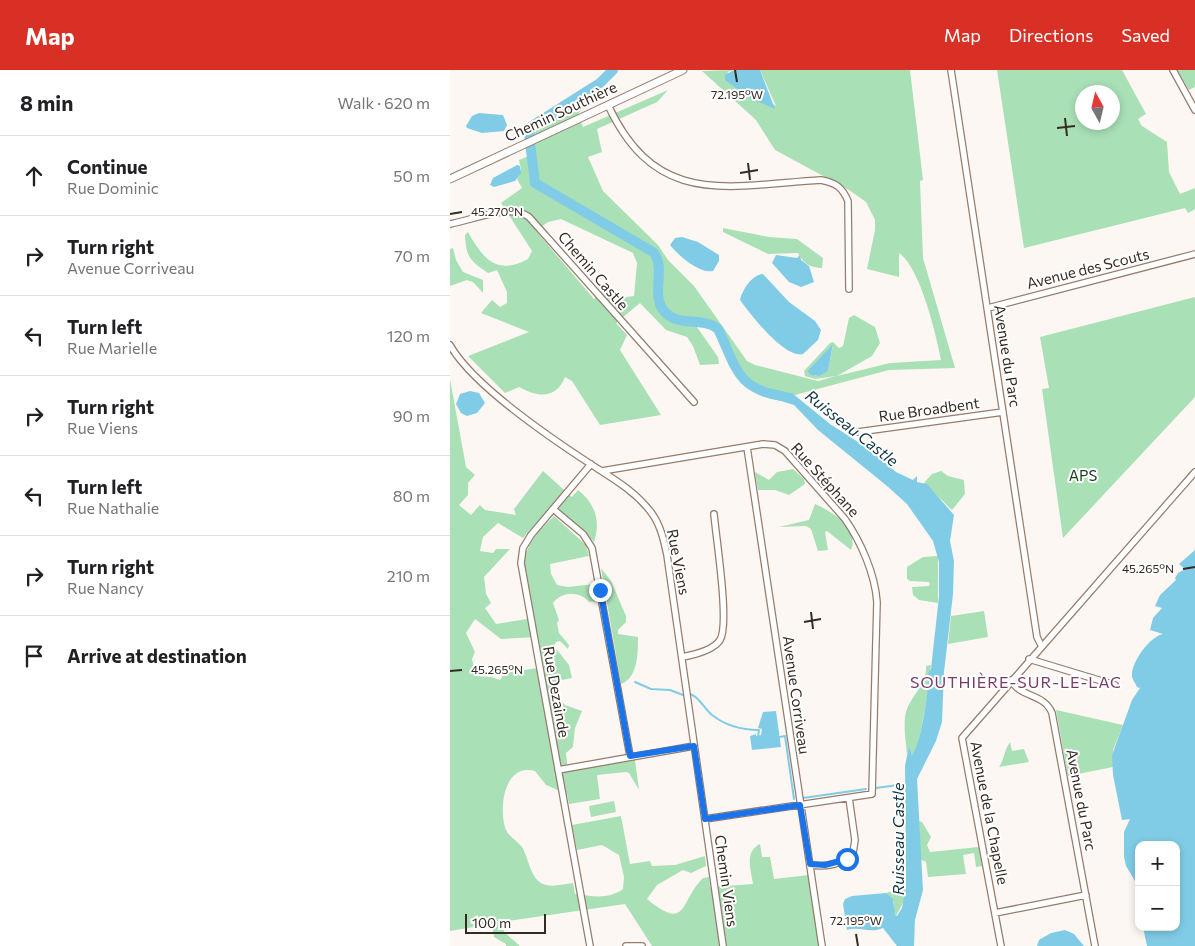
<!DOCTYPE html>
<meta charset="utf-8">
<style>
:root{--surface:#fff;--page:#f2f2f2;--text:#202124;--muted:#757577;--line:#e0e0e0;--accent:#d93025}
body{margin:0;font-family:Commissioner,sans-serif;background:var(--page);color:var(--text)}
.controls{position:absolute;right:15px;bottom:15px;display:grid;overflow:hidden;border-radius:10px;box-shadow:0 2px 8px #0003}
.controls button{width:45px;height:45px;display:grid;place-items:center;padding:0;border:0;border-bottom:1px solid var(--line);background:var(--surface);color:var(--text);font:25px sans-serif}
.compass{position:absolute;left:625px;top:15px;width:45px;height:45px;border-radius:50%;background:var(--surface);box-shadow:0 2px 8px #0003;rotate:352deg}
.scale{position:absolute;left:15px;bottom:12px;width:81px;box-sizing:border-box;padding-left:5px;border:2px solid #362b23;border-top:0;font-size:14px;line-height:18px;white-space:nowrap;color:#362b23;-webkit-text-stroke:4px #fff;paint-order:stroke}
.stop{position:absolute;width:15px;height:15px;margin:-11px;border:4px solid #1a73e8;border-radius:50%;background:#fff}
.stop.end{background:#1a73e8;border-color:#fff;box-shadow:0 1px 5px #0008}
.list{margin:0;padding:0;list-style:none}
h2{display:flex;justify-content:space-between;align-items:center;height:65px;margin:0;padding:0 20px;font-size:21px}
h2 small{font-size:16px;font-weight:400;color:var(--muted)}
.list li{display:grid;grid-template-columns:32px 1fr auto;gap:15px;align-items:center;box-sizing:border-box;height:80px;padding:0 20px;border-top:1px solid var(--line)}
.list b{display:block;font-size:19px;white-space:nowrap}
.list p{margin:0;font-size:16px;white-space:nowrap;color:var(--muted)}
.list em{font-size:16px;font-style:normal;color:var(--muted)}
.icon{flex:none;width:28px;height:28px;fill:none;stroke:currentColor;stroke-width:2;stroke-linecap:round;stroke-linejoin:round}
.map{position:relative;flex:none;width:745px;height:876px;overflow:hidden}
header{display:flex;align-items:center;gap:30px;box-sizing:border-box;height:70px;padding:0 25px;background:var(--accent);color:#fff}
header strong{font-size:24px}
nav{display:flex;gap:28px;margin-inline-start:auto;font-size:18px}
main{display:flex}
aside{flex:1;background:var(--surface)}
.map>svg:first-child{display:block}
.green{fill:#a9e0b6;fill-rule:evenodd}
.water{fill:#80cce7}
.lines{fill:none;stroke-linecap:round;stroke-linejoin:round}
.stream{stroke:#80cce7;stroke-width:2}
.river{stroke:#80cce7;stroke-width:10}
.minor-casing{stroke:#977c6b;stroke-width:8}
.tertiary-casing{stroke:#977c6b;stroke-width:9}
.minor{stroke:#fff;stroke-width:5.5}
.tertiary{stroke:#fff;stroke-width:7}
.route{stroke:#1a73e8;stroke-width:6}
.ticks{fill:none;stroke:#362b23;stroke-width:2}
.labels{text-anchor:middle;stroke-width:4;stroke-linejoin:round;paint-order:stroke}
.street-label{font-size:15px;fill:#362b23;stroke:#fff}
.park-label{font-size:15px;fill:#143e22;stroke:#fff}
.water-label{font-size:16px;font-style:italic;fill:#0e333f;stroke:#fff}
.neighbourhood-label{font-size:16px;letter-spacing:1px;fill:#773c66;stroke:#fff}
.ticks-label{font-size:12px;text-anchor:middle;fill:#362b23;stroke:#fff;stroke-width:4;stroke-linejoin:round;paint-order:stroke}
</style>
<header>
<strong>Map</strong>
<nav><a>Map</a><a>Directions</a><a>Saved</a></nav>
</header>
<main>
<aside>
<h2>8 min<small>Walk · 620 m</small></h2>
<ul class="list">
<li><svg class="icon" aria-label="ahead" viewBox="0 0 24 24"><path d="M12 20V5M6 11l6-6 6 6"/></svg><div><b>Continue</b><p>Rue Dominic</p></div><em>50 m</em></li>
<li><svg class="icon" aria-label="right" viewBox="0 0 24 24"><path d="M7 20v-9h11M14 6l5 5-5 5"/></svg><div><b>Turn right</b><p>Avenue Corriveau</p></div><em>70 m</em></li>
<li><svg class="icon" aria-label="left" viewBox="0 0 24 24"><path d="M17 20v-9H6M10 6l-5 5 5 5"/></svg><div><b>Turn left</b><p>Rue Marielle</p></div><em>120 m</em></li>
<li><svg class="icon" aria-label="right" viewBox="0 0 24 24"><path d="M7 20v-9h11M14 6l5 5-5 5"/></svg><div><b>Turn right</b><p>Rue Viens</p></div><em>90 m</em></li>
<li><svg class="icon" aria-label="left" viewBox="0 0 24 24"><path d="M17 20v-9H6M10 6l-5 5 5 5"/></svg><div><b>Turn left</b><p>Rue Nathalie</p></div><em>80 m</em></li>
<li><svg class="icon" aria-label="right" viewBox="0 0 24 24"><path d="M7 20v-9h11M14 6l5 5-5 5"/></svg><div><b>Turn right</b><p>Rue Nancy</p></div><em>210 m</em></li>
<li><svg class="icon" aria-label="arrive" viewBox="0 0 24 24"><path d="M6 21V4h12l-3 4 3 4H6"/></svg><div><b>Arrive at destination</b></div></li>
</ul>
</aside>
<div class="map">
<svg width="745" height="876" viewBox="0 0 745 876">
<rect width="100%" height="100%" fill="#fdf7f3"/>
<!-- green -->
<path class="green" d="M284,0l-7,2 49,34 -16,-36h150l13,110 -3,1 3,77 32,110 -66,2 -94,25 -23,-4 -3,3c-30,-5 -39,-41 -51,-65l-5,-4 -19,-2 24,34 1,7 -19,1 -7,-19 -6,-9 -21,-7 -26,-27 -24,20 11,12 -7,15 41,65 -61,10 -28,-44 -7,-4c-9,23 -28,20 -46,10l-14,6 -37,-37 61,-24 -48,-19 11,-13 8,7 7,-4v-11l-10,-22 -9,3c-18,-12 -22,-16 -23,-38l3,-3c15,27 29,44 60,27l4,-8 -31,-48 21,-15 -5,-9 4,-10 -2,-9 12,-5 -2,-22 3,-7 68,-43 -1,9 -21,22 5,13 85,-37 -11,12 -60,27 5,23 -14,5 15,34 55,54 10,15 26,26 53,75 8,4 63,16 18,-5 -21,3 -10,-3 -1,-5 26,-28 3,-1 6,6 4,-2 6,-28 5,-3 21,12 5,16 -8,13 -35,20 53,-13 51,-3c-5,-26 -21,-93 -42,-107v24l-32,-8 8,-39v-10l-9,-18 -17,-12 -74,-40 -19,-30 -54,-49zM111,149l72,34 4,10 -3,33 -15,2 -12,-13 -13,14 -58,-68 12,-9zM383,275l-5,26 -13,5 -5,-8z
M547,0h125l24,44 -8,5 4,7 25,16 2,30 11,22 15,-6v21l-7,4 -3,-5 -161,40zM632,22h30v30h-30z
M727,0h18v17l-6,3z
M273,158l46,9 28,2 26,19 -1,10c-12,0 -19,-5 -24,-15l-30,1 -45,-22z
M3,178l3,12 7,12 20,8v13l-10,-11 -6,-2 -17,6v-37z
M745,227v100l-132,141 -21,-149 7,-1 -9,-51z
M0,309l16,88 9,8 -7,8v12l-9,10 12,10 9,-10 5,5 31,5 -2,-6 29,-38 29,26 6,-7c17,13 23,31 16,52l-41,-38 -30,34 -25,-15 -15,14 -3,14 13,2 3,-4h14l-26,28 2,17 5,9 -6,5 11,16 37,-6 -9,-55c3,-21 15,-32 30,-47l32,29 3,11 -39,8 1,10 6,11 11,2 26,-3 3,17 -8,1c-10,-11 -26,-11 -36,1l6,17 -2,3 2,10 10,12 -1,4 -8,-8 -4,1 -2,4 15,19 3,13 -15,3 -1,14 9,10 17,6 -7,17 -2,19 -7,6 2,18 67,-11 4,30 -10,-17 -3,-1 -29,3 3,24 -31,5 -2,-10 -21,-9 -11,-14c-31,-8 -36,36 -30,56 2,9 12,13 17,20 7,11 8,34 24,38 8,2 19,-1 27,-2l2,11c17,2 33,6 48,-5l1,-12 -5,-22 -17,-10 -25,5 -5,-25 49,-9 9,48 20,-3 2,5 23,-1 30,-9 1,10 -15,7 -8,-3 -26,15 -10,14c41,34 33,1 56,-21l6,-1 1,10 43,-3c-2,-15 -9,-32 7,-40l2,13h8l4,22 35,-4 11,71h-168l-27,-42 -123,18 2,10 16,14h-14v-2l-12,-7 -2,-13 -42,7zM25,549l26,20 37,-2 6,30 -39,6 -5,7 -9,-3 -15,-1 -4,-17 3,-7 -9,-19z
M343,399l11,10 1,5 -16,11 -14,-5h-17l-3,-18 14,8 8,-8z
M491,401l7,5 16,4 1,14 -13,16 -28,-27 8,-9z
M365,434c15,6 45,25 36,46l-24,-19 -2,1 3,18 -10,1 -7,-22 -5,-3 -27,1 30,-7z
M488,486v47l-19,-3 -6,-5 -1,-8 17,-1 1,-2 -1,-2 -19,-1 -3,-2v-12l16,-10z
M151,498l10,13 15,35v6l-8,8v4l20,3c0,16 0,41 -17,47z
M534,541l4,26 -40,7 3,-28z
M481,595l-1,7 -2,1c3,16 -8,64 -13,80l-3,2 -3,-8 -2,8c-1,-14 -5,-34 0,-46 6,-15 20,-26 19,-43z
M606,640l67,15 -10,25v17l-45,9z
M560,672l2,9 12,-2 5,13 -30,5c6,-9 4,-14 11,-25z
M164,731l2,11 -25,5 -2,-11z
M469,751l3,1 9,15 -4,8 3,7 49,-5 3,19 -6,1 -2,-14 -11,2 3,19 -38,3 -2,-15 -6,-3z
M456,808l-2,23 -8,15 -3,-4 1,-10 -8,-9 13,-4z"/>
<!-- water -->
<path class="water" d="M284,0h26l15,39 -25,-11 -25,-18v-5z
M29,43l24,2 4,10 -3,6 -22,2 -15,-5 -1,-2 6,-10z
M67,95l3,1 1,7 -6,8 -21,6 -4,-2 3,-7z
M232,167l16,5 21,13v6l-6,10c-14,3 -35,-16 -43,-26l5,-7z
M326,185l21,3 3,-3 1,5 8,6 5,16 -13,5 -12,-5 -17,-19z
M313,204l26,28 26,19 6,9 -3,10 -15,14c-18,5 -53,-40 -63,-54 2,-9 11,-25 23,-26z
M383,274l-5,27 -9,5 -8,-1 -3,-3 2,-4z
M322,320l20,3 38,31 39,25 27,23 17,8 4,-4v6l10,2 27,31 -4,26 4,20 -1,33 -9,78 -2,50 -6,19 -19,38 6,111 -8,30 -1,26h-17l-14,-18c-13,6 -23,-2 -36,2l-4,-26 2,-5 7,-3 34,-3 7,6 2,16 2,1 5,-8 4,-22 -1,-120 4,-20 3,9c9,-10 18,-70 16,-82l3,-4 8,-73v-34l-6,-21 -26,-37 -20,-18 -69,-56 -24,-25 -23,-7 -2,-4z
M20,321l9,2 6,10 -8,10 -10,3 -6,-3 -5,-9 4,-10z
M745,480v396h-48l-4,-19h33v-82h-37v56l-4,-20 -9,-15 -2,-9v-25l6,-13 -8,1 -9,-45 -1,-20 20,-55 8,-12 -3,-1c-1,-3 -5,-8 -5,-11 -1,-13 17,-39 31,-42l-13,-4 3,-12 9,-10 -7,-2 5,-11 16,-15 -1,-2 3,-5 7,-4 -6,-5z
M326,641l5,36 -29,3 -2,-14 6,-2v2l5,-1 1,-6 -4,-1 5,-16z
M615,860l9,4 10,12h-47l2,-6 12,-7z"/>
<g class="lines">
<!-- stream -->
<path class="stream" d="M67,59l12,5
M185,612l16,7 19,1 13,5
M240,624c9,2 15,16 22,21 14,11 30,15 47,15l-1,6
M330,667l5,-1 9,63
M426,718l29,-4
M353,728l63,-9"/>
<!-- river -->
<path class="river" d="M163,0l-13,13 -68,43 -3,8 6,49 118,69c14,16 -3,42 11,59 14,17 39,5 54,18 18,37 18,60 64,67"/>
<defs>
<path id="minor" d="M501,0l86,567 4,8
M723,0l22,40
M158,35c48,103 118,81 213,75 15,3 21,7 27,21l1,88
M0,154c23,-4 59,-21 79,-7l165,185
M538,238l207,-54
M0,275c23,41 102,94 142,120 22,14 46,28 61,50 8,12 11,26 14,40l56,391
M408,362l145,-20
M297,377l75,499
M152,401l161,-27 12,1 10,6 60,68c16,23 30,55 32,83l-5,192 -167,25
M103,439l30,25 9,14 38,208
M232,587c11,-2 31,-6 38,-17 10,-16 -4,-102 -6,-126
M579,589l86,26
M561,610c9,18 33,13 41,33l43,233
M108,700l136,-24
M360,795c14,2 34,0 43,-12l2,-13 -6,-42
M545,843l91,-18
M140,876l-69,-383 2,-15 8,-13 60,-71
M176,876h16
M551,876l-39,-208 233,-266"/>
<path id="tertiary" d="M0,109l233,-109"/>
</defs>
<!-- minor casing -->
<use href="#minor" class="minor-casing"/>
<!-- tertiary casing -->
<use href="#tertiary" class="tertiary-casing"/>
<!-- minor -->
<use href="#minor" class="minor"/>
<!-- tertiary -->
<use href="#tertiary" class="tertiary"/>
</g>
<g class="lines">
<!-- route -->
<path class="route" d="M150,520l30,166 64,-10 11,73 95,-14 10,59 15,1 22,-6"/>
</g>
<!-- ticks -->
<path class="ticks" d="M285,0l2,12M615,48l2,18M607,58l18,-2M298,93l2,17M290,103l18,-3M0,144l12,-2M733,499l12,-2M361,542l2,17M354,552l17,-3M0,601l12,-1M406,864l2,12"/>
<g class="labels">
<!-- street labels -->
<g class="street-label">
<text transform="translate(111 42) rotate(-25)" y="5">Chemin Southière</text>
<text transform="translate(638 199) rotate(-14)" y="5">Avenue des Scouts</text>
<text transform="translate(143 201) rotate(49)" y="5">Chemin Castle</text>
<text transform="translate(557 286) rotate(81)" y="5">Avenue du Parc</text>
<text transform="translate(479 340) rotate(-8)" y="5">Rue Broadbent</text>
<text transform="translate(375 410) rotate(48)" y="5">Rue Stéphane</text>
<text transform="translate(228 492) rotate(79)" y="5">Rue Viens</text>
<text transform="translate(106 622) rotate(80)" y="5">Rue Dezainde</text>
<text transform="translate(346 625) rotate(82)" y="5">Avenue Corriveau</text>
<text transform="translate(631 730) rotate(79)" y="5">Avenue du Parc</text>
<text transform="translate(539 743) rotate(79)" y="5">Avenue de la Chapelle</text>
<text transform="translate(276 811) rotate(82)" y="5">Chemin Viens</text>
</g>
<!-- park labels -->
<g class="park-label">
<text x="633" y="411">APS</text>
</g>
<!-- water labels -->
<g class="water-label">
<text transform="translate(402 358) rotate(38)" y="6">Ruisseau Castle</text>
<text transform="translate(448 769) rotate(-90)" y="6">Ruisseau Castle</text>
</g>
<!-- neighbourhood labels -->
<g class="neighbourhood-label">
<text x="566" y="618">SOUTHIÈRE-SUR-LE-LAC</text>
</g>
</g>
<g class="ticks-label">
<text x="287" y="29">72.195°W</text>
<text x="47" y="146">45.270°N</text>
<text x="698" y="503">45.265°N</text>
<text x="47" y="604">45.265°N</text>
<text x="406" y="855">72.195°W</text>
</g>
</svg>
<div class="controls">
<button>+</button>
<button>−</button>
</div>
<svg class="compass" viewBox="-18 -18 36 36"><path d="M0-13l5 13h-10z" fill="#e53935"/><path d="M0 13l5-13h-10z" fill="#757577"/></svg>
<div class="scale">100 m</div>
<div class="stop" style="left:397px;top:789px"></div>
<div class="stop end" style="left:150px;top:520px"></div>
</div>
</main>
